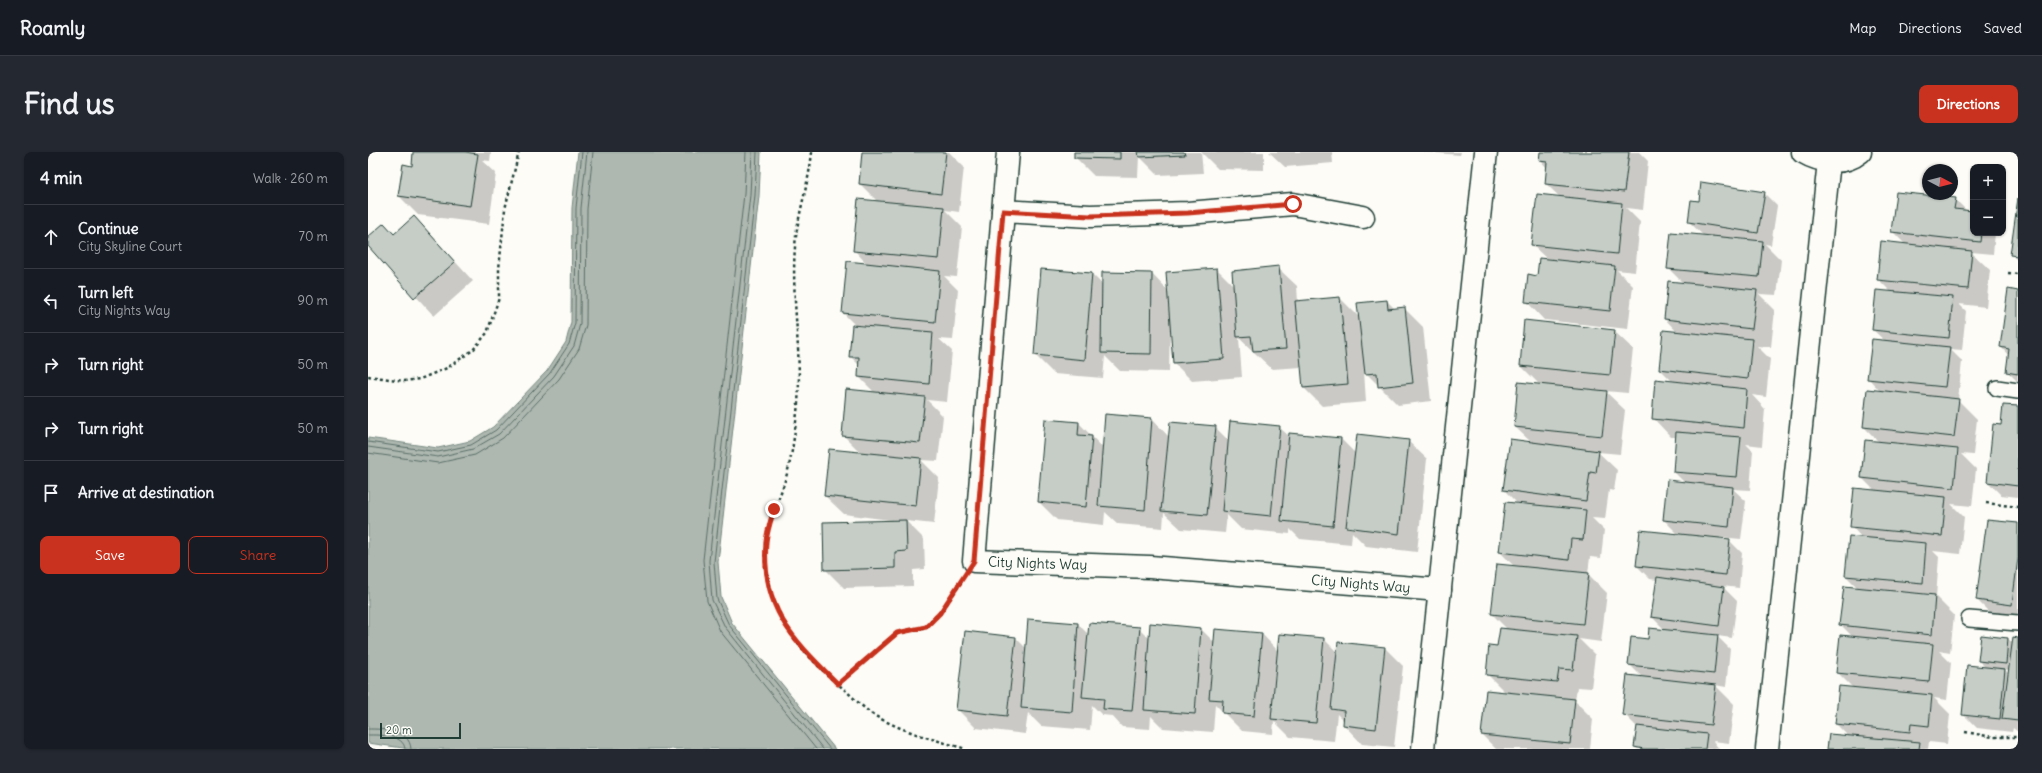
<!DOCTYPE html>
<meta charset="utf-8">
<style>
:root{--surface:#171b24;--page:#242831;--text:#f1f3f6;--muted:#9ea1a6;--line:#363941;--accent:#c8321e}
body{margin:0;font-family:Delius,sans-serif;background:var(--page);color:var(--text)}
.controls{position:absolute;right:12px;top:12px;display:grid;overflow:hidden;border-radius:8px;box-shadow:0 1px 3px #0004}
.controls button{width:36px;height:36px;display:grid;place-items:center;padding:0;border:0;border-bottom:1px solid var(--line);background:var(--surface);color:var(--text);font:20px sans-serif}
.compass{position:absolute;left:1554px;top:12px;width:36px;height:36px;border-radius:50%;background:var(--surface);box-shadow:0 1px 3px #0004;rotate:97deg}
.scale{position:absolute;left:12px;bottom:10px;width:81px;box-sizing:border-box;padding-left:4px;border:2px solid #1f3d34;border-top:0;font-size:11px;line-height:14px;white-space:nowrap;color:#1f3d34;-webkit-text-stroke:3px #fdfcf7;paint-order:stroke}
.stop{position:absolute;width:12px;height:12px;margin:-9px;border:3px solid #c8321e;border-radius:50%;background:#fff}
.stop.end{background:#c8321e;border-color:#fff;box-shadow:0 1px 4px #0008}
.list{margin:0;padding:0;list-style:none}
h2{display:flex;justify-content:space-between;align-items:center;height:52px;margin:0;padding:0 16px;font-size:17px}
h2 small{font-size:13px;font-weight:400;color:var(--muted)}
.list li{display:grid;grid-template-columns:26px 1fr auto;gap:12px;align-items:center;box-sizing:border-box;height:64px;padding:0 16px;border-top:1px solid var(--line)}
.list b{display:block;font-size:15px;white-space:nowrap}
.list p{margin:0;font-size:13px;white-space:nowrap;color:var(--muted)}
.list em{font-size:13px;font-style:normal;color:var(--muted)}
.actions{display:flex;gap:8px;padding:12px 16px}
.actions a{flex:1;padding:9px 0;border:1px solid var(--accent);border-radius:8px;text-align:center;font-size:14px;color:var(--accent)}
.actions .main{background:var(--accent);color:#fff}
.icon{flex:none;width:22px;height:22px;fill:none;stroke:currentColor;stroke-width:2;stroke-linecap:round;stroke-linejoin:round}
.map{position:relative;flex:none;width:1650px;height:597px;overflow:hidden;border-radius:8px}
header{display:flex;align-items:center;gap:24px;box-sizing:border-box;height:56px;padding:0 20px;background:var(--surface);border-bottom:1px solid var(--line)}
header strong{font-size:19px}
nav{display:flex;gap:22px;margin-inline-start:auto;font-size:14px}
.intro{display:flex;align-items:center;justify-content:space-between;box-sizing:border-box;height:96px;padding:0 24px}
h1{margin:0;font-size:28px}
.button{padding:10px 18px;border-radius:8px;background:var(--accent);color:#fff;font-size:14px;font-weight:700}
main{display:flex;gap:24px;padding:0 24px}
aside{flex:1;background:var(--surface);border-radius:8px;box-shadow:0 1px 3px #0004}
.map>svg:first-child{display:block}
.water{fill:#aeb8b1;stroke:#75877f}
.shadow{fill:#0003;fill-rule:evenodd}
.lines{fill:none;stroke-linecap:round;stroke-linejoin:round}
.shore{stroke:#586e66;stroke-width:1}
.building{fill:#c6cdc7;stroke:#1f3d34}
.lane-casing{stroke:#1f3d34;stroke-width:18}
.street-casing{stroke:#1f3d34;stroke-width:25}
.path{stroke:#1f3d34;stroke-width:2.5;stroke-dasharray:3 3;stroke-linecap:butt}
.lane{stroke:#fdfcf7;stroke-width:15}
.street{stroke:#fdfcf7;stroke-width:22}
.route{stroke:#c8321e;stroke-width:5}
.labels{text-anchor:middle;stroke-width:4;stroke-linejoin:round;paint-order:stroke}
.street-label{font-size:14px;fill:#1f3d34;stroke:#fdfcf7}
</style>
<header>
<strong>Roamly</strong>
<nav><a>Map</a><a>Directions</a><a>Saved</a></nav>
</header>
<div class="intro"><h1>Find us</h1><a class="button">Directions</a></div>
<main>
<aside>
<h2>4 min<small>Walk · 260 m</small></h2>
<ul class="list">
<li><svg class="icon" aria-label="ahead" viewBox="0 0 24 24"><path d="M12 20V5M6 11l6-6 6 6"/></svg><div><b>Continue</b><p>City Skyline Court</p></div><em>70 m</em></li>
<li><svg class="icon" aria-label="left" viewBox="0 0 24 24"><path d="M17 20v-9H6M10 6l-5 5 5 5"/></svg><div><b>Turn left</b><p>City Nights Way</p></div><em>90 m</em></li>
<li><svg class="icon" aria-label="right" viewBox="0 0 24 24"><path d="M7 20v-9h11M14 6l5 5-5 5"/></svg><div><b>Turn right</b></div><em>50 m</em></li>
<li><svg class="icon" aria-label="right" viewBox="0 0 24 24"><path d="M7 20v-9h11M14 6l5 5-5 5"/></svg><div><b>Turn right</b></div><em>50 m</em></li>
<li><svg class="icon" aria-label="arrive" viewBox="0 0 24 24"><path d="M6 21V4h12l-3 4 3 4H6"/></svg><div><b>Arrive at destination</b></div></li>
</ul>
<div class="actions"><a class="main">Save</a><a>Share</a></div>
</aside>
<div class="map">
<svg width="1650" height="597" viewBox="0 0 1650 597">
<rect width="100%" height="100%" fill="#fdfcf7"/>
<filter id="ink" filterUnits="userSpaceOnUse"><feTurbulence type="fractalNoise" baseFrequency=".025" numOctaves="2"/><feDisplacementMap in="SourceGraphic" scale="8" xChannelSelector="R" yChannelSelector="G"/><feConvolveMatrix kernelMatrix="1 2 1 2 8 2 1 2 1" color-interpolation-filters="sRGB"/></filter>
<g filter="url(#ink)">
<!-- water -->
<path class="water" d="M210,0h183l-2,44 -41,366 3,35 11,26 103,126h-425l-42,-6v-305l70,10 32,-7 23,-14 54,-56 19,-29 5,-20 1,-114z"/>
<!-- shadow -->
<path class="shadow" d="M46,0h77l-1,9 -8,-1 14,13 -7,51 -71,-9 -19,-19 14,-29z
M495,0h86l15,15 -5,45 -14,-2 17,17 -5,50 -13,-1 14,14 -5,50 -14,-1 13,12 -5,51 -20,-2 16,16 -5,45 -17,-1 18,18 -5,46 -28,-3 18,18 1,30 -12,1v16l-69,2 -19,-19 72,-48 -53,-7 -19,-18 36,-43 -18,-18 32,-42 -16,-16 1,-11 -10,-10 7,-29 -14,-14 25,-48 -14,-15 24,-48 -18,-18z
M707,0h126l2,21 -45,2 -19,-19 -1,21 -44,-1 -19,-19z
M833,0h63v18l-46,-1z
M901,0h63l1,11 -48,4z
M1055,0h38l-1,3z
M1173,0h98l9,9 -5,49 -17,-2 14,14 -5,50 -18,-2 16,16 -5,43 -84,-9 -18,-19 21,-42 -15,-14 28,-48 -14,-13 1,-16 -7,-8z
M1396,41l13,13 -6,39 -6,-1 16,16 -4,35 -18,-1 16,16 -4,37 -14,-1 13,13 -4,38 -14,-2 13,14 -3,37 -16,-2 7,7 -3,39 -17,-1 13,12 -5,38 -21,-2v2l9,1 13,13 -3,35 -17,-2 15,15 -5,37 -15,-2 13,13 -4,38 -11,-2 19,19 -5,39 -16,-2 6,8h-82l-2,-2 3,-19 -14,-14 18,-37 -13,-13 20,-24 17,-9 -14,-14 5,-37 -7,-1 -13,-13 42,-31 -15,-15 21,-37 -11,-11 3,-35h-6l-18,-19 20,-36 -13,-13 4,-38 14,2 -13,-14 18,-36 -15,-15 36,-32 -15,-14 11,-20z
M1587,47l12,12 6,1v21h22l-2,21 -22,-2 19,18 -4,37 -27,-3 7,7 -4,39 -12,-1 12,12 -4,39 19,19 -4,36 -12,-1 15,15 -4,37 -21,-2 13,13 -4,37 -27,-3 6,6 -3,40 18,18 -4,38 -11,-2 12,12 -4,37 -13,-2 16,16 -3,30 -18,-2 -1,7h-100l21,-12 -13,-13 17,-36 -16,-16 16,-35 -13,-13 18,-36 -12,-12 17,-37 -12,-13 24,-35 -13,-13 17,-36 -15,-15 17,-35 -13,-14 17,-37 -12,-11 18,-38 -13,-13 28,-34 -13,-13z
M1650,54v55l-7,-7z
M46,65l59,64 -39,35 -66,-72v-5l26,-4z
M910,116l19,18 1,16 42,-4 19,19 28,-16 8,8 9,-1 19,19 8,74 -33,4 -34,-34 2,31 -44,4 -18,-18 -2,-21 -30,2 -33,-31 3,39 -50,4 -18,-18 -3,-35h-1l-1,44 -49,-1 -15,-15 -2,22 -49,-4 -19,-19 57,-81 11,11 49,-11 16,17 49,-22 17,17z
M1650,140v90l-10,-10 1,-16 -8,-9z
M1246,179l19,18 -5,44 -23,-2 20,19 -5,44 -22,-2 19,18 -3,21 -5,-1 -4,29 -13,-1 12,12 -3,28 -11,-1 -2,17 19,19 -6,49 -22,-3 16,16 -4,33 -14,-1 -2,14 18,18 -3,30h-94l-14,-14 24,-42 -19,-19 21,-44 -16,-16 23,-47 -15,-15 19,-47 -15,-15 27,-48 -16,-15 25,-42 -19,-19z
M1650,255v90l-17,-2 -13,-13 14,-56z
M784,267l17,18 46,-10 14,14 50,-14 11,10 51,2 15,15 52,-13 19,18 -10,93 -51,-6 -14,-14 -1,12 -51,-5 -10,-10v5l-49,-5 -14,-14 -2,18 -44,-4 -17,-16 -1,15 -45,-4 -13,-12 -1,13 -47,-5 -18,-18 40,-79 25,26z
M1650,372v92l-28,-3 -13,-13z
M661,468l49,4 11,11 50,-7 11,11 51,-10 14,14 1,-13 46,4 16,17 46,-12 14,14 47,-5 18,18 -9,81 -32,-3 -18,-19v-4l-7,-7 -3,27 -44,-4 -16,-16 -1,13 -31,-3 -27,-27 -2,28 -50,-4 -12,-12 -1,13 -28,-2 -10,-11 -10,-1 -10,-10 -2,25 -49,-4 -13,-13 -3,21 -49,-6 -19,-19 59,-71 11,11z
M1640,487l5,4 5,-4v93l-5,-4 -1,4 -35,-4 -13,-13 22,-47 -7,-7zM1636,517l5,1v4z"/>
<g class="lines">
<!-- shore -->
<path class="shore" d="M378,0l-2,42 -41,366 4,41 13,30 96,118
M384,0l-2,43 -41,366 3,39 13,27 98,122
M389,0l-2,43 -41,367 3,37 12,26 101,124
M0,290l70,10 33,-7 25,-15 54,-57 19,-29 6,-21 1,-115 6,-56
M0,295l70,10 35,-8 26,-15 55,-58 20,-30 6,-22 1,-116 6,-56
M0,301l70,10 37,-8 28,-17 56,-59 20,-30 7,-24 1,-116 6,-57
M0,577c15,0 42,0 43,20
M0,583c11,0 36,-1 37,14"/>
</g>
<!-- building -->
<path class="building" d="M45,0h52l13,2 -8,52 -72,-10 5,-32 9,2z
M494,0h84l-5,42 -82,-10z
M706,0h46v7l-46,-1z
M770,0h46l1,3 -46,2z
M1172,0h89l-5,40 -79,-8 2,-22 -8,-1z
M1333,30l64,10 -7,41 -70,-11 3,-22 8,1z
M1528,40l60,6 -2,11 19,2v22h8l-1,9 -89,-10z
M1169,42l85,9 -5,51 -86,-9z
M1650,46v58l-8,-1z
M490,47l86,8 -5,52 -86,-8z
M46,64l41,46 -41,36 -46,-52v-9l16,-14 10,11z
M1303,80l92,9 -4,36 -92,-8z
M1513,89l91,10 -4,38 -91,-9z
M1171,106l76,8 -5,45 -85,-9 3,-28 9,2z
M479,109l93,10 -5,51 -93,-9z
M911,114l7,83 -33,2 -2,-15 -14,1 -5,-66z
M849,116l7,91 -51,4 -7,-91z
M673,117l51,4 -7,87 -51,-5z
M734,120l50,1 -1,81 -50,-1z
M1300,129l89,9 -5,39 -88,-10z
M1640,137l10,2v83l-12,-2 3,-23 -9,-2z
M1508,138l77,7 -4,41 -77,-8z
M972,145l8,87 -45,4 -8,-87z
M1019,148l1,9 17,-2 8,76 -35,4 -1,-14 -12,1 -8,-71z
M1156,168l91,10 -5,45 -90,-9z
M484,173l81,7 -4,52 -71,-7 1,-20h-10z
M1295,178l89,9 -4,40 -89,-10z
M1504,187l78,8 -5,40 -78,-8z
M1287,227l92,10 -3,39 -92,-9z
M1150,230l89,9 -5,45 -88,-9z
M478,237l79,8 -5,46 -78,-7z
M1499,237l92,10 -5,38 -91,-10z
M1635,253l15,1v80l-31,-4 6,-58 8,1z
M737,262l47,4 -7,92 -47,-4z
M677,267l34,3 -1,13 14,1 -6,71 -48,-5z
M862,269l50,5 -9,90 -49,-5z
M802,270l46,4 -9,89 -46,-4z
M1308,280l65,5 -4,40 -64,-5z
M921,281l52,5 -8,88 -52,-5z
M989,282l52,6 -10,94 -53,-7z
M1142,287l89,12 -3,22 -6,-1 -4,29 -83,-11z
M1497,288l93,9 -4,39 -93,-10z
M461,297l92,9 -5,48 -92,-10z
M1299,328l66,7 -4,40 -66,-7z
M1486,336l92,9 -4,39 -92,-9z
M1137,350l81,8 -3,30 -12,-1 -2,21 -70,-8z
M538,368l1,31 -12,1v16l-71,2 -1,-48z
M1619,368l31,3v35l-6,47 -36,-5z
M1272,378l90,9 -4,36 -90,-9z
M1481,384l77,7 -3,40 -78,-7z
M1129,412l92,9 -6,51 -92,-10z
M1289,425l67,10 -5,39 -68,-9z
M1476,434l91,9 -3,40 -93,-10z
M660,467l50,4 -6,89 -51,-4z
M721,471l51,4 -8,84 -29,-2 1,-10 -22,-2z
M782,471l51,5 -6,86 -51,-4z
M1132,476l77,8 -4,34 -14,-1 -2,13 -71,-7 3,-30 8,1z
M1281,476l69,7 -4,39 -86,-9 3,-28 17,2z
M847,477l47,4 -8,83 -32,-3 1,-13 -14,-1z
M597,479l51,6 -9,79 -51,-6z
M911,482l45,4 -8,85 -45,-4z
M1472,483l93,9 -4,38 -93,-9z
M1613,483l27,3 -2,26 -28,-3z
M1645,485l5,1v83l-16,-2z
M970,490l47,5 -9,82 -33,-4 1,-14 -13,-2z
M1599,513l38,4 -5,50 -38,-4z
M1259,523l89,10 -5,40 -89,-10z
M1471,534l93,9 -3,31 -18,-2 -1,8 -75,-8z
M1118,538l89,9 -5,45 -89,-9z
M1269,574l70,8 -2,15h-61l-10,-2z
M1461,582l91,8 -1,7h-92z"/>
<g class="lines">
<defs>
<path id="lane" d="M1629,236l21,3
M1601,467l49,4"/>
<g id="street">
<path id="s1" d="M640,0l-34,409 176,6 290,23"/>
<path d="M1435,0c17,10 40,14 57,0"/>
<path d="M635,59l87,5 98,-3 105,-9 70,13"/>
<path d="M1055,597l63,-597"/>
<path d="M1399,597l62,-588"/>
</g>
</defs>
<!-- lane casing -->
<use href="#lane" class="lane-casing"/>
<!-- street casing -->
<use href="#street" class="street-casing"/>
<!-- path -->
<path class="path" d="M444,0c-3,32 -15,63 -17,95 -4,52 7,104 3,156 -2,20 -6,56 -12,74 -6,21 -17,42 -20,64 -7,65 34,111 80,150 10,9 21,21 33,27 28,15 57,22 87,31
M1640,121l10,1
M0,224l36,5 16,-2 27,-11 26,-18 14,-17 12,-35v-29l6,-60 14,-57
M1618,351l32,4
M470,532l59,-51 29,-6 14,-14 21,-31
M1597,580l28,5h25"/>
<!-- lane -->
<use href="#lane" class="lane"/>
<!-- street -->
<use href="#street" class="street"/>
</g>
</g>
<g class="lines" filter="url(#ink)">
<!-- route -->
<path class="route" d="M406,357c-3,11 -7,22 -8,33 -5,68 28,98 72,142l59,-51 29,-6 14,-14 34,-52 29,-350 87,5 98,-3 105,-9"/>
</g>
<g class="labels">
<!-- street labels -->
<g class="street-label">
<text dy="5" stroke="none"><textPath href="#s1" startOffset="474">City Nights Way</textPath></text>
<text dy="5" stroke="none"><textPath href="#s1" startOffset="798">City Nights Way</textPath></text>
</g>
</g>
</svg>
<div class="controls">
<button>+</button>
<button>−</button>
</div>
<svg class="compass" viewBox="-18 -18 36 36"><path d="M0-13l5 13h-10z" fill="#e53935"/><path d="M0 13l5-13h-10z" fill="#9ea1a6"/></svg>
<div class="scale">20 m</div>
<div class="stop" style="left:925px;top:52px"></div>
<div class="stop end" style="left:406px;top:357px"></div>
</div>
</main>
